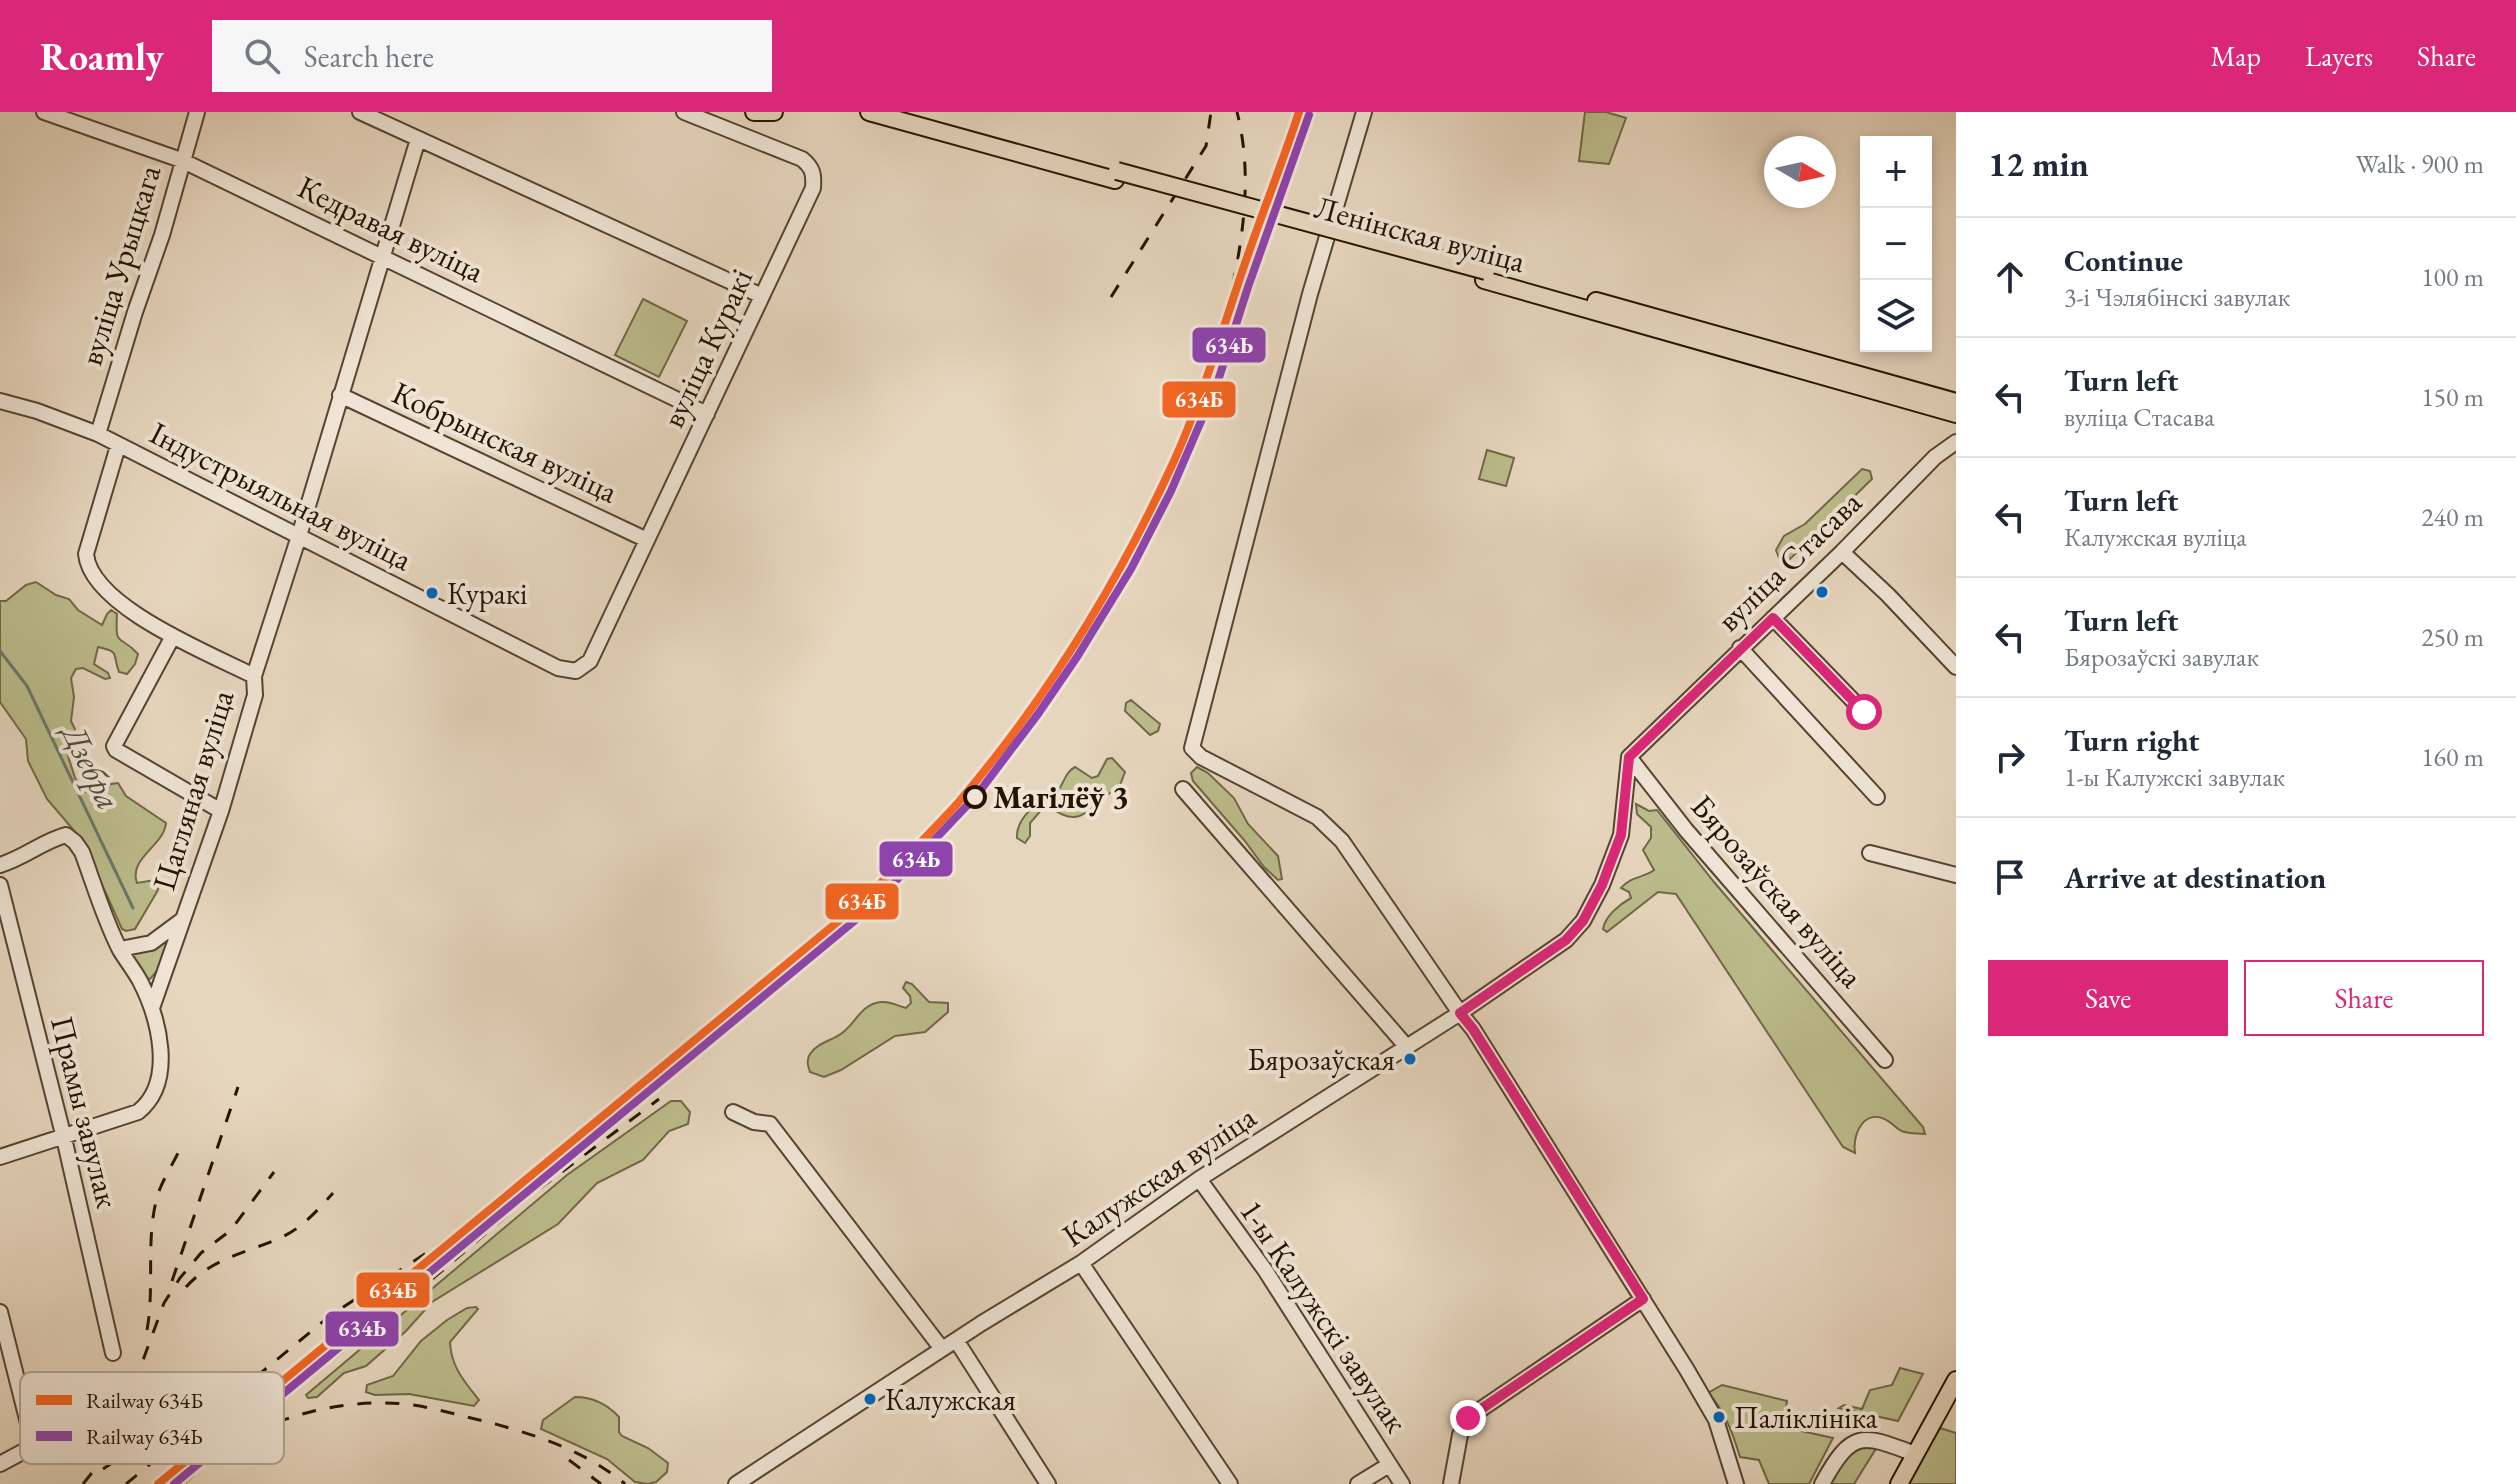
<!DOCTYPE html>
<meta charset="utf-8">
<style>
:root{--surface:#fff;--page:#f6f6f7;--text:#1f2937;--muted:#747a83;--line:#e0e1e3;--accent:#db2777}
body{margin:0;font-family:"EB Garamond",serif;background:var(--page);color:var(--text)}
.controls{position:absolute;right:24px;top:24px;display:grid;overflow:hidden;border-radius:0px;box-shadow:0 4px 12px #0003}
.controls button{width:72px;height:72px;display:grid;place-items:center;padding:0;border:0;border-bottom:2px solid var(--line);background:var(--surface);color:var(--text);font:40px sans-serif}
.compass{position:absolute;left:1764px;top:24px;width:72px;height:72px;border-radius:50%;background:var(--surface);box-shadow:0 4px 12px #0003;rotate:99deg}
.stop{position:absolute;width:24px;height:24px;margin:-18px;border:6px solid #db2777;border-radius:50%;background:#fff}
.stop.end{background:#db2777;border-color:#fff;box-shadow:0 2px 8px #0008}
.list{margin:0;padding:0;list-style:none}
h2{display:flex;justify-content:space-between;align-items:center;height:104px;margin:0;padding:0 32px;font-size:34px}
h2 small{font-size:26px;font-weight:400;color:var(--muted)}
.list li{display:grid;grid-template-columns:52px 1fr auto;gap:24px;align-items:center;box-sizing:border-box;height:120px;padding:0 32px;border-top:2px solid var(--line)}
.list b{display:block;font-size:30px;white-space:nowrap}
.list p{margin:0;font-size:26px;white-space:nowrap;color:var(--muted)}
.list em{font-size:26px;font-style:normal;color:var(--muted)}
.actions{display:flex;gap:16px;padding:24px 32px}
.actions a{flex:1;padding:18px 0;border:2px solid var(--accent);border-radius:0px;text-align:center;font-size:28px;color:var(--accent)}
.actions .main{background:var(--accent);color:#fff}
.icon{flex:none;width:44px;height:44px;fill:none;stroke:currentColor;stroke-width:2;stroke-linecap:round;stroke-linejoin:round}
.map{position:relative;flex:none;width:1956px;height:1372px;overflow:hidden}
header{display:flex;align-items:center;gap:48px;box-sizing:border-box;height:112px;padding:0 40px;background:var(--accent);color:#fff}
header strong{font-size:38px}
nav{display:flex;gap:44px;margin-inline-start:auto;font-size:28px}
.search{width:560px;height:72px;background:var(--page);display:flex;align-items:center;gap:20px;box-sizing:border-box;padding:0 28px;border-radius:0px;color:var(--muted);font-size:30px}
main{display:flex}
aside{flex:1;background:var(--surface)}
.map>svg:first-child{display:block}
.green{fill:#bcbc8c;stroke:#706846;stroke-width:2}
.lines{fill:none;stroke-linecap:round;stroke-linejoin:round}
.stream{stroke:#6a7867;stroke-width:3}
.minor-casing{stroke:#564430;stroke-width:18}
.major-casing{stroke:#251400;stroke-width:20}
.minor{stroke:#efe4d5;stroke-width:14}
.major{stroke:#e7d6be;stroke-width:16}
.rail{stroke:#251400;stroke-width:3;stroke-dasharray:14 14;stroke-linecap:butt}
.major-bridge-casing{stroke:#251400;stroke-width:20;stroke-linecap:butt}
.major-bridge{stroke:#e7d6be;stroke-width:16}
.rail-1-casing{stroke:#efe4d5;stroke-width:14}
.rail-2-casing{stroke:#efe4d5;stroke-width:14}
.rail-1{stroke:#f26522;stroke-width:8}
.rail-2{stroke:#8e44ad;stroke-width:8}
.route{stroke:#db2777;stroke-width:10}
.bus-dot{fill:#0065bd;stroke:#efe4d5;stroke-width:3}
.stop-dot{fill:#efe4d5;stroke:#251400;stroke-width:4}
.labels{text-anchor:middle;stroke-width:8;stroke-linejoin:round;paint-order:stroke}
.bus-label{font-size:30px;fill:#251400;stroke:#efe4d5;text-anchor:start}
.street-label{font-size:32px;fill:#251400;stroke:#efe4d5}
.stop-label{font-size:32px;font-weight:bold;fill:#251400;stroke:#efe4d5;text-anchor:start}
.water-label{font-size:34px;font-style:italic;fill:#4d4e3c;stroke:#efe4d5}
.key{fill:#efe4d5;stroke:#b2a695;stroke-width:2}
.key-label{font-size:22px;fill:#251400}
.line-badge{stroke:#efe4d5;stroke-width:3}
.badge-label{font-size:22px;text-anchor:middle;font-weight:bold;fill:#fff}
</style>
<header>
<strong>Roamly</strong>
<div class="search"><svg class="icon" aria-label="search" viewBox="0 0 24 24"><circle cx="10" cy="10" r="6"/><path d="M15 15l6 6"/></svg>Search here</div>
<nav><a>Map</a><a>Layers</a><a>Share</a></nav>
</header>
<main>
<div class="map">
<svg width="1956" height="1372" viewBox="0 0 1956 1372">
<rect width="100%" height="100%" fill="#e7d6be"/>
<filter id="stains"><feTurbulence type="fractalNoise" baseFrequency=".0025" numOctaves="4"/><feColorMatrix values="0 0 0 0 .2 0 0 0 0 .09 0 0 0 0 .02 0 0 0 .5 -.17"/></filter>
<radialGradient id="worn" r=".72"><stop offset=".6" stop-color="#630" stop-opacity="0"/><stop offset="1" stop-color="#630" stop-opacity=".3"/></radialGradient>
<!-- green -->
<path class="green" d="M1585,0h21l20,6 -17,46 -30,-3z
M643,187l44,22 -28,56 -44,-22z
M1487,338l27,8 -8,28 -27,-7z
M1862,357l8,2 2,8 -83,81 -10,-2 -3,-8 8,-14 21,-12z
M36,470l20,13 13,4 9,11 24,15 5,-11 4,-4 6,4c-2,35 2,19 21,40l-3,10 -8,10 -8,-2c-7,-18 2,-20 -21,-25l-4,17 14,9 2,5 -5,1 -22,-11 -7,1 -5,9 3,19 -3,24 4,8 -7,27 7,22 11,14 15,1 10,-9 7,-1 8,13 40,27c-2,23 -38,35 -29,60l18,-3 4,2 -1,8 -23,39 -9,2 -4,-2 -40,-89 -35,-41 -19,-38 -2,-22 -26,-37v-101h6l20,-16z
M1131,588l29,24 -2,7 -8,4 -25,-24 1,-8z
M1112,646l13,14 -5,13c-22,14 -39,49 -69,22l-8,1 -13,15v13l-5,7 -8,-5c-1,-17 14,-31 28,-39 4,-3 8,-3 11,-6 8,-8 8,-20 19,-26l17,11 6,-2 9,-17z
M1197,655l11,6 26,25 14,26 30,32 4,23 -4,1 -14,-13 -19,-26 -52,-60 -2,-8z
M1636,692l13,7 8,-1 57,72 209,245 2,7c-6,-1 -14,0 -20,-2 -7,-1 -11,-8 -17,-11 -23,-14 -36,12 -33,32l-12,-6 -167,-253 -18,-2 -51,40 -4,-3c2,-13 17,-25 28,-31l-2,-6 -8,-4c10,-12 23,-10 33,-18l-11,-20 8,-12v-11l-14,-13z
M167,827l2,1 -11,30 -8,9 -5,-1 -13,-22 4,-6z
M906,870l6,2 17,18 19,1v9l-23,20 -30,4 -54,34 -17,7 -14,-5c-2,-6 -4,-12 0,-18 8,-12 22,-13 32,-21 14,-10 19,-29 39,-31 10,-1 16,4 25,6l5,-5 -1,-7 -7,-8z
M671,989h10l9,11 -2,12 -19,7 -26,29 -46,23 -39,41 -126,78 -26,29 -40,35 -22,7 -27,24 -9,1 -2,-3 261,-220z
M476,1195l2,2 -28,33c1,25 14,39 29,58l-5,6 -65,-12 -34,1 -9,-3 1,-7 26,-9 28,-35 26,-21 20,-12z
M1900,1256l23,6 -25,47 -59,-13 5,-3 18,4 8,-19 22,-5z
M1722,1273l65,16 -4,26 50,11 -24,46h-40l-10,-24 -19,-3c-7,-23 -15,-46 -32,-64z
M575,1285c17,0 32,7 44,20v15l3,4 26,12 20,15 -1,9 -11,10 -8,2 -13,-2 -28,-23 -66,-30 2,-9z
M1940,1316l16,5v51h-48z
M1860,1330l17,5 -23,37h-27l22,-36z"/>
<g class="lines">
<!-- stream -->
<path class="stream" d="M0,539l27,35 106,222"/>
<defs>
<path id="minor" d="M44,0l137,48 526,254
M360,0l402,184
M1364,0l-54,182 -118,454 9,9 116,60 25,24 118,172 13,16 214,341 29,50 20,64
M340,283l307,145
M0,289l37,10 61,23 460,234 18,3 14,-10 223,-473c1,-14 0,-20 -11,-29l-118,-47
M98,322l37,-122 27,-77 35,-123
M118,334l-32,108c5,53 125,100 168,122
M1842,440l46,43 68,72
M1773,506l91,94
M173,524l-59,110 2,4 105,61
M1740,536l137,149
M1629,645l213,-205 93,-95 21,-15
M1629,645l57,73 199,230
M1183,677l223,257
M1870,741l86,22
M0,753c24,-7 43,-24 66,-30l9,7 7,10c12,32 22,67 38,98 6,10 14,20 20,31 19,37 36,101 -2,131l-138,45
M0,773l64,253 49,215
M120,837l31,-6 31,-23
M152,896l69,-197 34,-116 -1,-19 45,-140 119,-397
M733,1000l21,10 16,2 172,225
M1199,1067l66,91 137,214
M1081,1151l149,221
M0,1200l31,123 -5,15 -26,14
M956,1228l92,144
M736,1372l246,-161 99,-60 118,-84 261,-166 106,-73 17,-19 19,-36 19,-50 8,-78
M1358,1372l31,-19
M1451,1372l9,-49 8,-17 175,-119
M1822,1372c30,-55 40,-50 93,-30"/>
<path id="major" d="M754,0h20
M869,0l246,68
M1484,168l472,134
M1596,189l360,101
M1899,1372l57,-104"/>
</defs>
<!-- minor casing -->
<use href="#minor" class="minor-casing"/>
<!-- major casing -->
<use href="#major" class="major-casing"/>
<!-- minor -->
<use href="#minor" class="minor"/>
<!-- major -->
<use href="#major" class="major"/>
<!-- rail -->
<path class="rail" d="M1287,38l7,-38
M1111,185l95,-151 5,-34
M1226,202c16,-66 28,-136 11,-202
M572,1038c31,-24 63,-45 92,-70 17,-15 33,-31 50,-45 73,-62 148,-120 214,-190 95,-100 172,-217 233,-340 49,-98 80,-204 111,-309
M172,1169l66,-194
M186,1175c26,-29 60,-34 94,-49 21,-9 38,-28 53,-45
M390,1203l141,-120 128,-96
M147,1218c8,-44 -2,-93 11,-136 5,-15 15,-30 22,-45
M246,1318l149,-121
M569,1348l32,24
M103,1357l110,-72
M83,1372l27,-34 54,-147 16,-25 21,-25 30,-23 43,-58
M126,1372l205,-169 154,-100
M183,1372c20,-17 44,-39 68,-51 48,-22 101,-34 154,-29 28,3 55,12 83,18 48,13 98,29 137,62"/>
<defs>
<path id="major-bridge" d="M1117,59l369,100"/>
</defs>
<!-- major-bridge casing -->
<use href="#major-bridge" class="major-bridge-casing"/>
<!-- major-bridge -->
<use href="#major-bridge" class="major-bridge"/>
<defs>
<path id="rail-1" d="M158,1372l706,-584c31,-32 63,-63 93,-96 88,-103 161,-221 217,-343 26,-58 44,-117 64,-177 19,-58 42,-114 61,-172"/>
<path id="rail-2" d="M174,1372l696,-576 106,-112 62,-82 39,-57 54,-88 40,-78 46,-107 31,-97 61,-172"/>
</defs>
<!-- rail-1 casing -->
<use href="#rail-1" class="rail-1-casing"/>
<!-- rail-2 casing -->
<use href="#rail-2" class="rail-2-casing"/>
<!-- rail-1 -->
<use href="#rail-1" class="rail-1"/>
<!-- rail-2 -->
<use href="#rail-2" class="rail-2"/>
</g>
<g class="lines">
<!-- route -->
<path class="route" d="M1468,1306l175,-119 -170,-270 -13,-16 106,-73 17,-19 19,-36 19,-50 8,-78 144,-139 91,94"/>
</g>
<!-- markers -->
<g class="bus-dot">
<circle cx="1822" cy="480" r="7"/>
<circle cx="432" cy="481" r="7"/>
<circle cx="1410" cy="947" r="7"/>
<circle cx="870" cy="1287" r="7"/>
<circle cx="1719" cy="1305" r="7"/>
</g>
<circle class="stop-dot" cx="975" cy="685" r="10"/>
<g class="labels">
<!-- bus labels -->
<g class="bus-label">
<text x="447" y="492">Куракі</text>
<text x="1395" y="958" text-anchor="end">Бярозаўская</text>
<text x="885" y="1298">Калужская</text>
<text x="1734" y="1316">Паліклініка</text>
</g>
<!-- street labels -->
<g class="street-label">
<text transform="translate(391 117) rotate(26)" y="11">Кедравая вуліца</text>
<text transform="translate(1420 122) rotate(15)" y="11">Ленінская вуліца</text>
<text transform="translate(120 153) rotate(-73)" y="11">вуліца Урыцкага</text>
<text transform="translate(707 236) rotate(-65)" y="11">вуліца Куракі</text>
<text transform="translate(505 330) rotate(25)" y="11">Кобрынская вуліца</text>
<text transform="translate(281 384) rotate(27)" y="11">Індустрыяльная вуліца</text>
<text transform="translate(1789 449) rotate(-44)" y="11">вуліца Стасава</text>
<text transform="translate(193 678) rotate(-73)" y="11">Цагляная вуліца</text>
<text transform="translate(1777 779) rotate(49)" y="11">Бярозаўская вуліца</text>
<text transform="translate(85 1000) rotate(76)" y="11">Прамы завулак</text>
<text transform="translate(1159 1064) rotate(-34)" y="11">Калужская вуліца</text>
<text transform="translate(1324 1204) rotate(56)" y="11">1-ы Калужскі завулак</text>
</g>
<!-- stop labels -->
<g class="stop-label">
<text x="993" y="696">Магілёў 3</text>
</g>
<!-- water labels -->
<g class="water-label">
<text transform="translate(92 655) rotate(64)" y="12">Дзебра</text>
</g>
</g>
<!-- legend -->
<rect x="20" y="1260" width="264" height="92" rx="12" class="key"/>
<rect x="36" y="1283" width="36" height="10" fill="#f26522"/>
<rect x="36" y="1319" width="36" height="10" fill="#8e44ad"/>
<g class="key-label">
<text x="86" y="1296">Railway 634Б</text>
<text x="86" y="1332">Railway 634Ь</text>
</g>
<g class="line-badge">
<rect x="1191" y="214" width="76" height="38" rx="8" fill="#8e44ad"/>
<rect x="1161" y="268" width="76" height="39" rx="8" fill="#f26522"/>
<rect x="878" y="728" width="76" height="38" rx="8" fill="#8e44ad"/>
<rect x="824" y="770" width="76" height="39" rx="8" fill="#f26522"/>
<rect x="355" y="1159" width="76" height="38" rx="8" fill="#f26522"/>
<rect x="324" y="1198" width="76" height="38" rx="8" fill="#8e44ad"/>
</g>
<g class="badge-label">
<text x="1229" y="241">634Ь</text>
<text x="1199" y="295">634Б</text>
<text x="916" y="755">634Ь</text>
<text x="862" y="797">634Б</text>
<text x="393" y="1186">634Б</text>
<text x="362" y="1224">634Ь</text>
</g>
<rect width="100%" height="100%" filter="url(#stains)"/>
<rect width="100%" height="100%" fill="url(#worn)"/>
</svg>
<div class="controls">
<button>+</button>
<button>−</button>
<button><svg class="icon" aria-label="layers" viewBox="0 0 24 24"><path d="M12 4l9 5-9 5-9-5zM3 14l9 5 9-5"/></svg></button>
</div>
<svg class="compass" viewBox="-18 -18 36 36"><path d="M0-13l5 13h-10z" fill="#e53935"/><path d="M0 13l5-13h-10z" fill="#747a83"/></svg>
<div class="stop" style="left:1864px;top:600px"></div>
<div class="stop end" style="left:1468px;top:1306px"></div>
</div>
<aside>
<h2>12 min<small>Walk · 900 m</small></h2>
<ul class="list">
<li><svg class="icon" aria-label="ahead" viewBox="0 0 24 24"><path d="M12 20V5M6 11l6-6 6 6"/></svg><div><b>Continue</b><p>3-і Чэлябінскі завулак</p></div><em>100 m</em></li>
<li><svg class="icon" aria-label="left" viewBox="0 0 24 24"><path d="M17 20v-9H6M10 6l-5 5 5 5"/></svg><div><b>Turn left</b><p>вуліца Стасава</p></div><em>150 m</em></li>
<li><svg class="icon" aria-label="left" viewBox="0 0 24 24"><path d="M17 20v-9H6M10 6l-5 5 5 5"/></svg><div><b>Turn left</b><p>Калужская вуліца</p></div><em>240 m</em></li>
<li><svg class="icon" aria-label="left" viewBox="0 0 24 24"><path d="M17 20v-9H6M10 6l-5 5 5 5"/></svg><div><b>Turn left</b><p>Бярозаўскі завулак</p></div><em>250 m</em></li>
<li><svg class="icon" aria-label="right" viewBox="0 0 24 24"><path d="M7 20v-9h11M14 6l5 5-5 5"/></svg><div><b>Turn right</b><p>1-ы Калужскі завулак</p></div><em>160 m</em></li>
<li><svg class="icon" aria-label="arrive" viewBox="0 0 24 24"><path d="M6 21V4h12l-3 4 3 4H6"/></svg><div><b>Arrive at destination</b></div></li>
</ul>
<div class="actions"><a class="main">Save</a><a>Share</a></div>
</aside>
</main>
